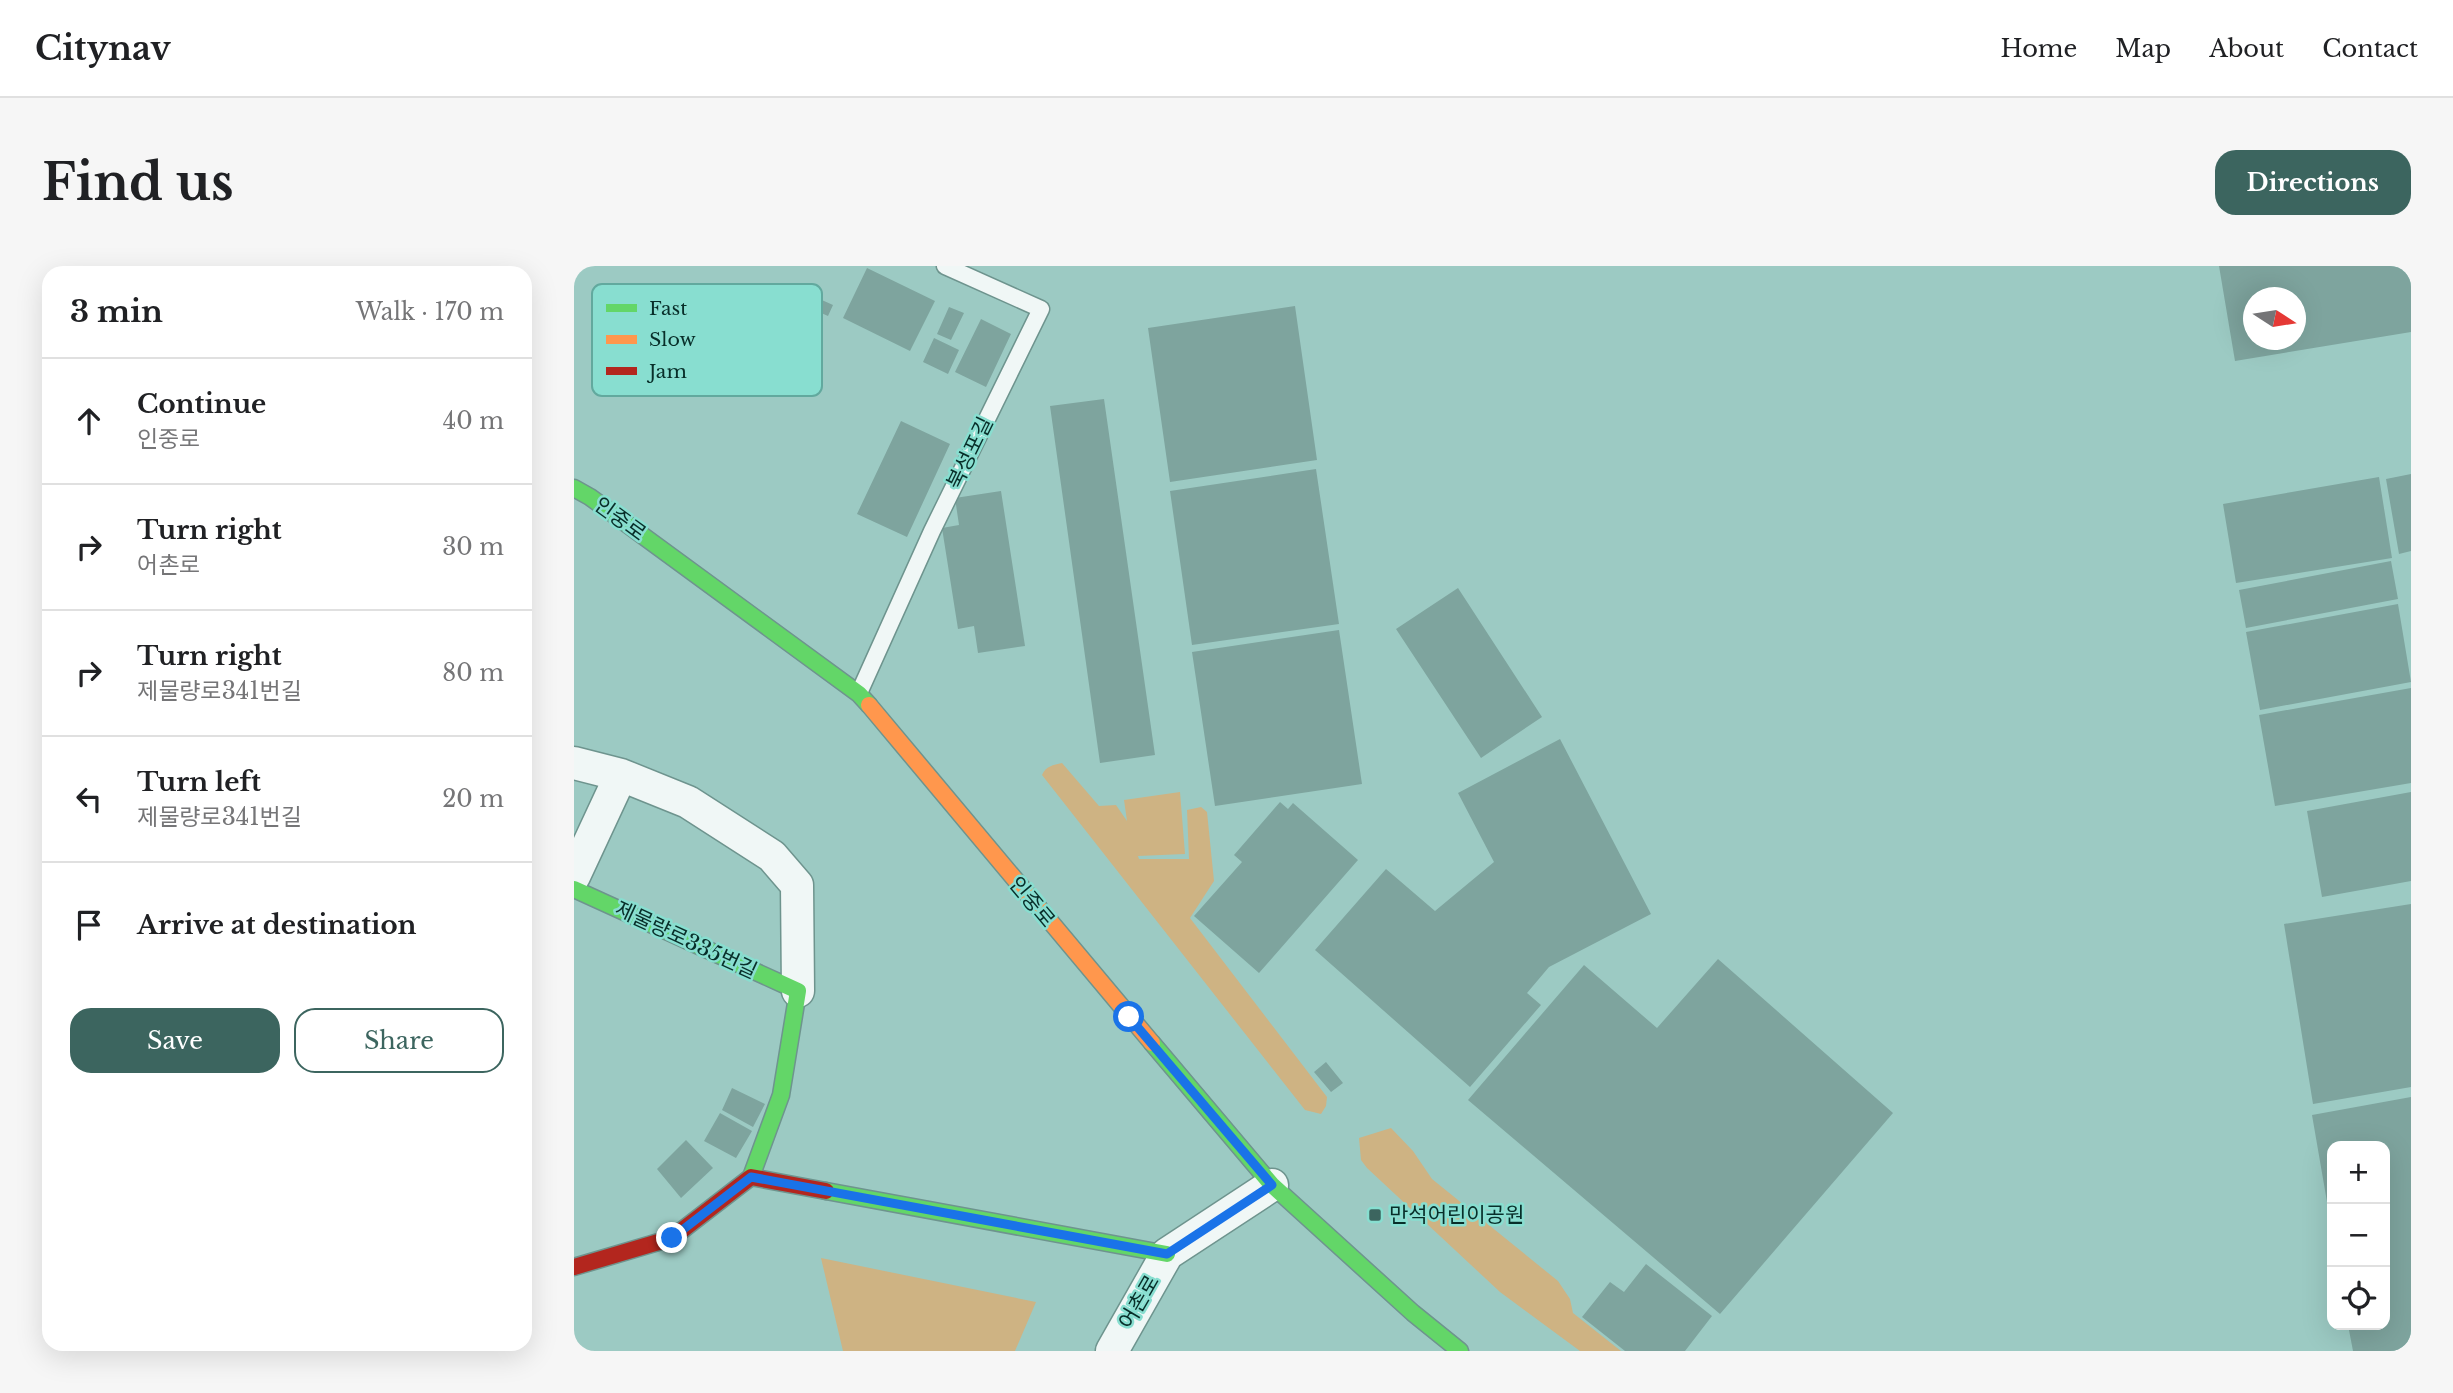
<!DOCTYPE html>
<meta charset="utf-8">
<style>
:root{--surface:#fff;--page:#f6f6f6;--text:#202124;--muted:#757577;--line:#e0e0e0;--accent:#3c655f}
body{margin:0;font-family:"Libre Baskerville","Noto Sans KR",serif;background:var(--page);color:var(--text)}
.controls{position:absolute;right:21px;bottom:21px;display:grid;overflow:hidden;border-radius:14px;box-shadow:0 7px 28px #0002}
.controls button{width:63px;height:63px;display:grid;place-items:center;padding:0;border:0;border-bottom:2px solid var(--line);background:var(--surface);color:var(--text);font:35px sans-serif}
.compass{position:absolute;left:1669px;top:21px;width:63px;height:63px;border-radius:50%;background:var(--surface);box-shadow:0 7px 28px #0002;rotate:102deg}
.stop{position:absolute;width:21px;height:21px;margin:-16px;border:5px solid #1a73e8;border-radius:50%;background:#fff}
.stop.end{background:#1a73e8;border-color:#fff;box-shadow:0 2px 7px #0008}
.list{margin:0;padding:0;list-style:none}
h2{display:flex;justify-content:space-between;align-items:center;height:91px;margin:0;padding:0 28px;font-size:30px}
h2 small{font-size:23px;font-weight:400;color:var(--muted)}
.list li{display:grid;grid-template-columns:46px 1fr auto;gap:21px;align-items:center;box-sizing:border-box;height:126px;padding:0 28px;border-top:2px solid var(--line)}
.list b{display:block;font-size:26px;white-space:nowrap}
.list p{margin:0;font-size:23px;white-space:nowrap;color:var(--muted)}
.list em{font-size:23px;font-style:normal;color:var(--muted)}
.actions{display:flex;gap:14px;padding:21px 28px}
.actions a{flex:1;padding:16px 0;border:2px solid var(--accent);border-radius:21px;text-align:center;font-size:24px;color:var(--accent)}
.actions .main{background:var(--accent);color:#fff}
.icon{flex:none;width:38px;height:38px;fill:none;stroke:currentColor;stroke-width:2;stroke-linecap:round;stroke-linejoin:round}
.map{position:relative;flex:none;width:1837px;height:1085px;overflow:hidden;border-radius:21px}
header{display:flex;align-items:center;gap:42px;box-sizing:border-box;height:98px;padding:0 35px;background:var(--surface);border-bottom:2px solid var(--line)}
header strong{font-size:33px}
nav{display:flex;gap:38px;margin-inline-start:auto;font-size:24px}
.intro{display:flex;align-items:center;justify-content:space-between;box-sizing:border-box;height:168px;padding:0 42px}
h1{margin:0;font-size:49px}
.button{padding:18px 32px;border-radius:21px;background:var(--accent);color:#fff;font-size:24px;font-weight:700}
main{display:flex;gap:42px;padding:0 42px}
aside{flex:1;background:var(--surface);border-radius:21px;box-shadow:0 7px 28px #0002}
.map>svg:first-child{display:block}
.green{fill:#ceb383}
.building{fill:#7ea49e;fill-rule:evenodd}
.lines{fill:none;stroke-linecap:round;stroke-linejoin:round}
.lane-casing{stroke:#6e948e;stroke-width:19}
.street-casing{stroke:#6e948e;stroke-width:35}
.fast-casing{stroke:#6e948e;stroke-width:19}
.slow-casing{stroke:#6e948e;stroke-width:19}
.jam-casing{stroke:#6e948e;stroke-width:19}
.lane{stroke:#f0f7f6;stroke-width:16}
.street{stroke:#f0f7f6;stroke-width:32}
.fast{stroke:#63d668;stroke-width:16}
.slow{stroke:#ff974d;stroke-width:16}
.jam{stroke:#b3261e;stroke-width:16}
.route{stroke:#1a73e8;stroke-width:9}
.poi-dot{fill:#3c655f;stroke:#88ded0;stroke-width:2.5}
.labels{text-anchor:middle;stroke-width:5;stroke-linejoin:round;paint-order:stroke}
.street-label{font-size:21px;fill:#082e29;stroke:#88ded0}
.poi-label{font-size:21px;fill:#082e29;stroke:#88ded0;text-anchor:start}
.key{fill:#88ded0;stroke:#62a99e;stroke-width:2}
.key-label{font-size:19px;fill:#082e29}
</style>
<header>
<strong>Citynav</strong>
<nav><a>Home</a><a>Map</a><a>About</a><a>Contact</a></nav>
</header>
<div class="intro"><h1>Find us</h1><a class="button">Directions</a></div>
<main>
<aside>
<h2>3 min<small>Walk · 170 m</small></h2>
<ul class="list">
<li><svg class="icon" aria-label="ahead" viewBox="0 0 24 24"><path d="M12 20V5M6 11l6-6 6 6"/></svg><div><b>Continue</b><p>인중로</p></div><em>40 m</em></li>
<li><svg class="icon" aria-label="right" viewBox="0 0 24 24"><path d="M7 20v-9h11M14 6l5 5-5 5"/></svg><div><b>Turn right</b><p>어촌로</p></div><em>30 m</em></li>
<li><svg class="icon" aria-label="right" viewBox="0 0 24 24"><path d="M7 20v-9h11M14 6l5 5-5 5"/></svg><div><b>Turn right</b><p>제물량로341번길</p></div><em>80 m</em></li>
<li><svg class="icon" aria-label="left" viewBox="0 0 24 24"><path d="M17 20v-9H6M10 6l-5 5 5 5"/></svg><div><b>Turn left</b><p>제물량로341번길</p></div><em>20 m</em></li>
<li><svg class="icon" aria-label="arrive" viewBox="0 0 24 24"><path d="M6 21V4h12l-3 4 3 4H6"/></svg><div><b>Arrive at destination</b></div></li>
</ul>
<div class="actions"><a class="main">Save</a><a>Share</a></div>
</aside>
<div class="map">
<svg width="1837" height="1085" viewBox="0 0 1837 1085">
<rect width="100%" height="100%" fill="#9ccac3"/>
<!-- green -->
<path class="green" d="M488,497l37,43 17,-1 11,16 -3,-21 56,-8 5,62 -47,2 1,3h50l-2,-49 14,-3 6,5 7,69 -24,37 137,179 -1,9 -5,8 -16,-4 -263,-335c4,-9 11,-10 20,-12z
M817,862l22,23 19,28 126,102 12,18 3,14 48,38h-41l-80,-59 -133,-124 -6,-8 -2,-22z
M247,992l215,44 -21,49h-172z"/>
<!-- building -->
<path class="building" d="M1645,0h192v66l-176,29zM1679,32h43v42h-43z
M293,2l68,33 -25,50 -67,-33z
M212,18l47,21 -5,11 -47,-21z
M721,40l22,154 -147,22 -22,-154z
M375,41l15,6 -13,27 -14,-6z
M407,53l30,15 -25,53 -31,-15z
M360,72l25,12 -11,24 -25,-12z
M530,133l51,356 -55,8 -50,-357z
M327,155l49,23 -43,93 -50,-23z
M742,203l23,155 -147,21 -22,-154z
M1837,208v77l-12,3 -13,-75z
M1805,211l13,81 -156,25 -13,-79z
M427,225l24,155 -47,7 -4,-27 -16,3 -16,-101 17,-3 -4,-27z
M1817,295l7,38 -152,29 -7,-38z
M884,322l84,129 -61,41 -85,-129z
M1824,338l13,78 -151,28 -14,-78z
M765,364l23,154 -147,22 -23,-154z
M1837,422v95l-136,23 -16,-91z
M986,473l91,175 -102,53 -22,26 14,12 -71,82 -155,-137 71,-81 49,42 59,-49 -36,-69z
M1837,526v89l-89,16 -15,-86z
M706,536l8,7 5,-6 65,57 -99,113 -65,-57 48,-54 -8,-7z
M1837,638v183l-98,17 -29,-180z
M1144,693l175,154 -173,201 -252,-214 116,-135 73,63z
M752,796l17,21 -12,9 -17,-20z
M158,822l33,16 -12,23 -31,-17z
M1837,831v254h-58l-5,-26h37v-179h-53l-1,79 -19,-110z
M146,847l32,18 -16,27 -32,-17z
M112,874l27,28 -32,30 -24,-29z
M1072,998l66,52 -27,35h-60l-43,-34 28,-35 14,10z"/>
<g class="lines">
<defs>
<path id="lane" d="M285,427l73,-162 109,-222 -96,-43"/>
<path id="street" d="M0,497l47,12 67,27 84,54 25,29 1,106
M0,610l47,-101
M538,1085l55,-97 105,-69"/>
<path id="fast" d="M0,222l16,9 269,197 10,11
M0,623l224,102 -17,104 -30,82
M578,777l120,142 141,128 47,38
M252,925l341,63"/>
<path id="slow" d="M295,439l283,338"/>
<path id="jam" d="M0,1001l98,-29 79,-61 75,14"/>
</defs>
<!-- lane casing -->
<use href="#lane" class="lane-casing"/>
<!-- street casing -->
<use href="#street" class="street-casing"/>
<!-- fast casing -->
<use href="#fast" class="fast-casing"/>
<!-- slow casing -->
<use href="#slow" class="slow-casing"/>
<!-- jam casing -->
<use href="#jam" class="jam-casing"/>
<!-- lane -->
<use href="#lane" class="lane"/>
<!-- street -->
<use href="#street" class="street"/>
<!-- fast -->
<use href="#fast" class="fast"/>
<!-- slow -->
<use href="#slow" class="slow"/>
<!-- jam -->
<use href="#jam" class="jam"/>
</g>
<g class="lines">
<!-- route -->
<path class="route" d="M98,972l79,-61 416,77 105,-69 -143,-168"/>
</g>
<!-- markers -->
<rect class="poi-dot" x="794" y="942" width="14" height="14" rx="3.5"/>
<g class="labels">
<!-- street labels -->
<g class="street-label">
<text transform="translate(396 187) rotate(-64)" y="7">북성포길</text>
<text transform="translate(46 253) rotate(36)" y="7">인중로</text>
<text transform="translate(458 636) rotate(50)" y="7">인중로</text>
<text transform="translate(112 674) rotate(25)" y="7">제물량로335번길</text>
<text transform="translate(565 1036) rotate(-60)" y="7">어촌로</text>
</g>
<!-- poi labels -->
<g class="poi-label">
<text x="815" y="956">만석어린이공원</text>
</g>
</g>
<!-- legend -->
<rect x="18" y="18" width="230" height="112" rx="10" class="key"/>
<rect x="32" y="38" width="31" height="8" fill="#63d668"/>
<rect x="32" y="69" width="31" height="9" fill="#ff974d"/>
<rect x="32" y="101" width="31" height="8" fill="#b3261e"/>
<g class="key-label">
<text x="75" y="49">Fast</text>
<text x="75" y="80">Slow</text>
<text x="75" y="112">Jam</text>
</g>
</svg>
<div class="controls">
<button>+</button>
<button>−</button>
<button><svg class="icon" aria-label="locate" viewBox="0 0 24 24"><circle cx="12" cy="12" r="6"/><path d="M12 2v4M12 18v4M2 12h4M18 12h4"/></svg></button>
</div>
<svg class="compass" viewBox="-18 -18 36 36"><path d="M0-13l5 13h-10z" fill="#e53935"/><path d="M0 13l5-13h-10z" fill="#757577"/></svg>
<div class="stop" style="left:555px;top:751px"></div>
<div class="stop end" style="left:98px;top:972px"></div>
</div>
</main>
